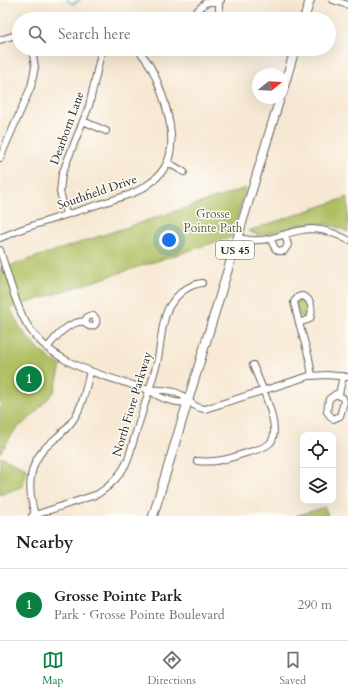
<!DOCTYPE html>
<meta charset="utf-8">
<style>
:root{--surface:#fff;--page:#f2f2f2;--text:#202124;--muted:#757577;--line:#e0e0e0;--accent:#0b8043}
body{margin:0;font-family:Cardo,serif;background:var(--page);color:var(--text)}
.controls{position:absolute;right:12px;bottom:12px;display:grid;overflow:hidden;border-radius:8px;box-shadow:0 4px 16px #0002}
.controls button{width:36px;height:36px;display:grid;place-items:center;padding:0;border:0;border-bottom:1px solid var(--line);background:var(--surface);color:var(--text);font:20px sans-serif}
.compass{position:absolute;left:252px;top:68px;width:36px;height:36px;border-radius:50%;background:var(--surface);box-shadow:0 4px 16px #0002;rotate:72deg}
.you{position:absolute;left:169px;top:240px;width:14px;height:14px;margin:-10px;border:3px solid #fff;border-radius:50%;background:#1a73e8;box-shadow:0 0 0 6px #1a73e833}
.badge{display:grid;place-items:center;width:26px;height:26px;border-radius:50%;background:var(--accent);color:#fff;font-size:13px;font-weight:700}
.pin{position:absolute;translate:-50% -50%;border:2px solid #fff;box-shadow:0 1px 4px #0006}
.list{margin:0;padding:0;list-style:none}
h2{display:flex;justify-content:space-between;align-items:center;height:52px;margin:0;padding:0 16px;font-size:17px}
h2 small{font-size:13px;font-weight:400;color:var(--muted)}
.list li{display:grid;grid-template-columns:26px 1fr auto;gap:12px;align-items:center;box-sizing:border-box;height:72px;padding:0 16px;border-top:1px solid var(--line)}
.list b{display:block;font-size:15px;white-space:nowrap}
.list p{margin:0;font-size:13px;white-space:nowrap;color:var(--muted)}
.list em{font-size:13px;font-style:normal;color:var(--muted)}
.icon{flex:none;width:22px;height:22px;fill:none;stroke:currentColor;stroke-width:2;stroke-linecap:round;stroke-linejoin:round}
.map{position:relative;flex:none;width:348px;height:516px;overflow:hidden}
.search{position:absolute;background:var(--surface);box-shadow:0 4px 16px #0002;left:12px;right:12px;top:12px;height:44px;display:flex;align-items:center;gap:10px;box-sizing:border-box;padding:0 14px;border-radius:22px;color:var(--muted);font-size:15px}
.sheet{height:124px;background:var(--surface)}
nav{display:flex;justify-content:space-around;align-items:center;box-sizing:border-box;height:56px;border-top:1px solid var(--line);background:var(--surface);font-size:11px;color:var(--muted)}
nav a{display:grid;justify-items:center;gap:2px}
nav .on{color:var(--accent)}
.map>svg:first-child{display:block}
.green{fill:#afbf62;stroke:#666e3f}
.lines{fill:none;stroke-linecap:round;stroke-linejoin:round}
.stream{stroke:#4ab7c5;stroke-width:1.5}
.minor-casing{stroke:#69635c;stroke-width:8}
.major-casing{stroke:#69635c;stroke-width:10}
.minor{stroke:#fff;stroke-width:6}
.major{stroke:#fff;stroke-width:8}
.labels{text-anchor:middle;stroke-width:3;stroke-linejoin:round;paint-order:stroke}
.shield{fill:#fdfcf7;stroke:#605f5e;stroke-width:1}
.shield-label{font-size:11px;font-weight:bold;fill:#1c1c1c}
.street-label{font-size:12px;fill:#1c1c1c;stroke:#fdfcf7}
.park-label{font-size:12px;fill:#575d38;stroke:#fdfcf7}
</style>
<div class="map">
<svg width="348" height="516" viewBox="0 0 348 516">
<rect width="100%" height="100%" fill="#fdfcf7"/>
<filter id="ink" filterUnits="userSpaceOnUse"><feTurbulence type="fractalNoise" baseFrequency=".025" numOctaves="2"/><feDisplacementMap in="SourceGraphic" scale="8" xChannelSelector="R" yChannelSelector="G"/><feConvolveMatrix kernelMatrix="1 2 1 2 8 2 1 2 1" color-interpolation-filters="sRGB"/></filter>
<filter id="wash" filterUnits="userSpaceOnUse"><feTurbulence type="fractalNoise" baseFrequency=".012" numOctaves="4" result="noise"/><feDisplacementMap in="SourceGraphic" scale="16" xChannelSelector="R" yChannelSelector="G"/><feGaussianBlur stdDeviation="0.9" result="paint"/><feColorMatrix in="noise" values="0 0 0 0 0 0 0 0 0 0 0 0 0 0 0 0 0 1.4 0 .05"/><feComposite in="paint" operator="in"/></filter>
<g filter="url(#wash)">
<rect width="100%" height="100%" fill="#f7e8d3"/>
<!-- green -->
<path class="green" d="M246,188l-15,49 -220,71c8,25 28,44 50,58l-7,26 -23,25 -16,13 -15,23v-184z
M348,197v35c-39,-19 -53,-2 -90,3l-10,-4z
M303,298l4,4 2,12 -4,5h-3c-5,-5 -7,-14 -4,-20z
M0,456l26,12 -3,18 -23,9z
M325,507l3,9h-32z"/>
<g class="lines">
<!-- stream -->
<path class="stream" d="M67,0l6,4 7,-4"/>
</g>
</g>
<g filter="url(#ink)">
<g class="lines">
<defs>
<path id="minor" d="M333,0l15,5
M198,19l-1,-8 8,-8 16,-3
M219,19v-18
M0,40l19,-6
M83,121l23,10
M0,158l31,-71 4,-20 -3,-18
M167,162l17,10
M66,214l-6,-22 2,-18 27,-68 13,-57
M0,238l22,-9 109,-35c46,-20 46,-51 33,-94 -7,-20 -12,-36 -27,-51
M238,238c33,8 45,-8 74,-9 13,0 25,5 36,11
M271,240c3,6 4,13 13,11l4,-6 -3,-10
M0,250c7,22 13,46 23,67 23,48 80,58 126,73 10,8 26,14 39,12
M85.5 321a5.5 5.5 0 1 1 11 0a5.5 5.5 0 1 1-11 0Z
M299,323l-5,-21 4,-5 4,-1c10,2 11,15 8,23l-11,4 10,35 3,18
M47,348c10,-13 21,-26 38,-27
M149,390c9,-1 26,0 34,6 8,6 11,12 22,13l104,-33 18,-1 21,2
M336,394l7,4 1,4 -4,14 -7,3 -6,-7 2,-13z
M339,394l4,-18
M197,461c19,2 31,-2 49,-8 8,-3 19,-4 25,-11 11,-15 -12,-61 -18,-77
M35,515c-7,-23 -8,-48 10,-67 9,-9 21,-17 28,-28 10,-14 13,-33 17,-49
M32,516l66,-22c14,-9 23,-19 30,-34 9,-33 20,-64 29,-97 4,-16 4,-42 12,-56 8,-13 18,-22 33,-24"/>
<path id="major" d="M304,19l6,-19
M282,93l13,-44
M153,516l127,-418"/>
</defs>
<!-- minor casing -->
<use href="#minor" class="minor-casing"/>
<!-- major casing -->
<use href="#major" class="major-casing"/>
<!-- minor -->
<use href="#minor" class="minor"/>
<!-- major -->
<use href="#major" class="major"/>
</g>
</g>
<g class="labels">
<!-- shield labels -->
<rect class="shield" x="216" y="241" width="38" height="18" rx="3"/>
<g class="shield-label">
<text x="235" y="254">US 45</text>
</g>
<!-- street labels -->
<g class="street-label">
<text transform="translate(67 128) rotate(-70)" y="4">Dearborn Lane</text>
<text transform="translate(97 192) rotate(-19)" y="4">Southfield Drive</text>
<text transform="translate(132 404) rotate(-73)" y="4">North Fiore Parkway</text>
</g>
<!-- park labels -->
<g class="park-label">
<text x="213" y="218">Grosse<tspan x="213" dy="14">Pointe Path</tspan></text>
</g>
</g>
</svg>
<div class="controls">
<button><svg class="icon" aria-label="locate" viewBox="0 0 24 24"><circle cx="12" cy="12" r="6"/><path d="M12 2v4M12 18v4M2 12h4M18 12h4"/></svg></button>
<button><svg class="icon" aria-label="layers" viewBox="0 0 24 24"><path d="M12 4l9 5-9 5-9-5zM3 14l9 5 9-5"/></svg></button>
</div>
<svg class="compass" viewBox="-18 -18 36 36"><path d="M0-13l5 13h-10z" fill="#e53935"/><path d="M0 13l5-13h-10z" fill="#757577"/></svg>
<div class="you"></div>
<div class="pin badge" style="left:29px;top:379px">1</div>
<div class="search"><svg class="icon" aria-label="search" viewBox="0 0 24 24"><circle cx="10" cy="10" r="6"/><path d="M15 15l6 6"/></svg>Search here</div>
</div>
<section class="sheet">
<h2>Nearby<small></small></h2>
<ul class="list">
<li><span class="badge">1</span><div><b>Grosse Pointe Park</b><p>Park · Grosse Pointe Boulevard</p></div><em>290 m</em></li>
</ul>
</section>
<nav>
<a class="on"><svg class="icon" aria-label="map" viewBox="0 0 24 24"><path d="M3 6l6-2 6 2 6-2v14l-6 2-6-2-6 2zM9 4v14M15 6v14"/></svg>Map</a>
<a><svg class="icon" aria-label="directions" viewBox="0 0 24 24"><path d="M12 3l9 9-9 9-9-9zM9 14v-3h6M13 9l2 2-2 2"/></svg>Directions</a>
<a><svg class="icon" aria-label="saved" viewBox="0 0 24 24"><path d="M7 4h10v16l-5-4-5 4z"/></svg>Saved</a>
</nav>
